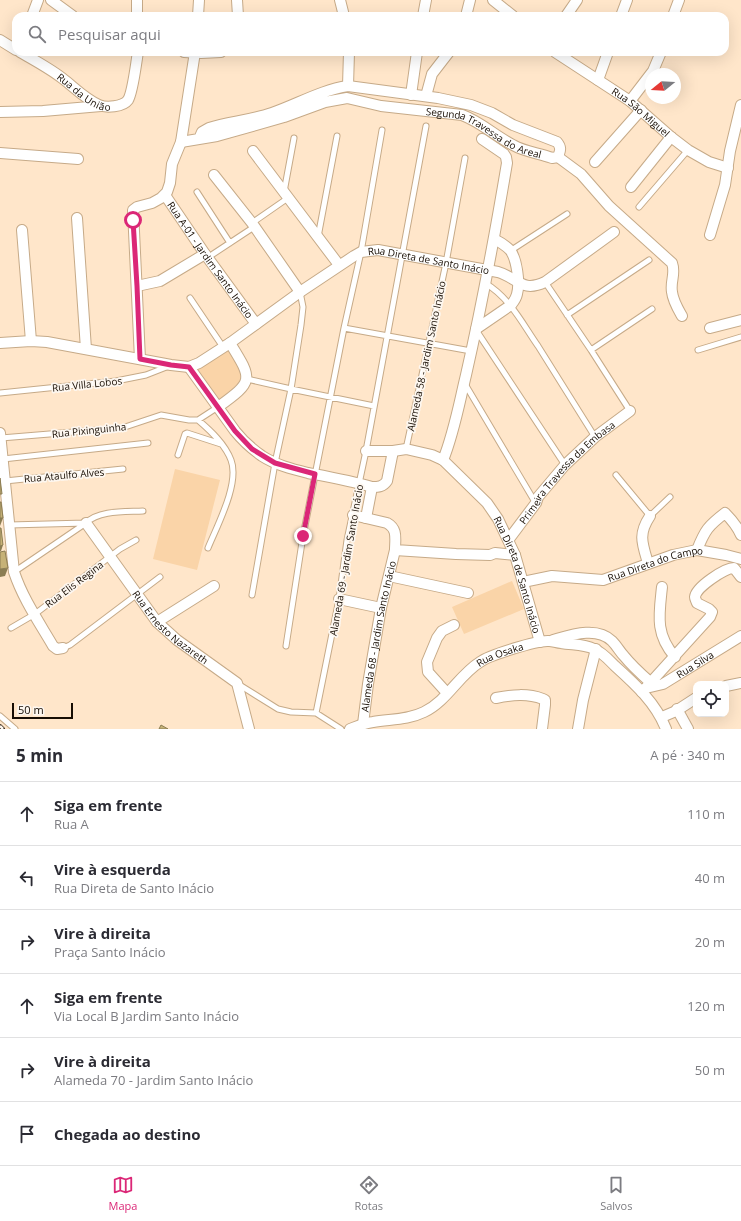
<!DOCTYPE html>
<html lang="pt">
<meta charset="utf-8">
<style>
:root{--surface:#fff;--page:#f2f2f3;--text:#2b2b33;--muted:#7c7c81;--line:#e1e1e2;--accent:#db2777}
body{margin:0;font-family:"Open Sans",sans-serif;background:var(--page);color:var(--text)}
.controls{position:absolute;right:12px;bottom:12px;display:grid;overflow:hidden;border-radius:8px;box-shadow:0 4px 16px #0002}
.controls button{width:36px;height:36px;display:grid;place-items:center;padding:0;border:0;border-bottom:1px solid var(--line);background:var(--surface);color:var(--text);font:20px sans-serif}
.compass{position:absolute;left:645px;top:68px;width:36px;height:36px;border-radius:50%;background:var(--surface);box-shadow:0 4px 16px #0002;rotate:252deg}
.scale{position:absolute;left:12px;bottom:10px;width:61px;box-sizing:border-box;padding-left:4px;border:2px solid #170d03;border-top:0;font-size:11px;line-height:14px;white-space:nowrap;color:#170d03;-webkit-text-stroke:3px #fdf7f0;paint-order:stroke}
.stop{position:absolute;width:12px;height:12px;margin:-9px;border:3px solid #db2777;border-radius:50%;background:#fff}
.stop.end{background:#db2777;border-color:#fff;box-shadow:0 1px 4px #0008}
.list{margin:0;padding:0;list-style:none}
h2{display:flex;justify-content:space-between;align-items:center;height:52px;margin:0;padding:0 16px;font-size:17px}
h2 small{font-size:13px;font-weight:400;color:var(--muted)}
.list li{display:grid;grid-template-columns:26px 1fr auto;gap:12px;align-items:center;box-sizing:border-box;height:64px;padding:0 16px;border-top:1px solid var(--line)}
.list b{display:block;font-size:15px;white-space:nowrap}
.list p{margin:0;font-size:13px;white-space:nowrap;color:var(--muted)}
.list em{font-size:13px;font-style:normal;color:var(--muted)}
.icon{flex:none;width:22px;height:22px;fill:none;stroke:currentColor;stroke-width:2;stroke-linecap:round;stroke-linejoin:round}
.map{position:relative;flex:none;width:741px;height:729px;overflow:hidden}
.search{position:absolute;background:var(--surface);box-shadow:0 4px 16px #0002;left:12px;right:12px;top:12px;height:44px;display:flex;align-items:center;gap:10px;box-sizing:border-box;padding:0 14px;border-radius:12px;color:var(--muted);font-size:15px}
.sheet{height:436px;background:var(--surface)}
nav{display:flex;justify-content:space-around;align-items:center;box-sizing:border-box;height:56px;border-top:1px solid var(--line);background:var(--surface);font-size:11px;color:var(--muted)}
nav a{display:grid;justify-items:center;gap:2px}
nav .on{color:var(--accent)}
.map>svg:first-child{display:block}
.green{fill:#fad4a8}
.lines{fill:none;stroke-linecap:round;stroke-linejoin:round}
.lane-casing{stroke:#c6aa88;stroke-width:7}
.street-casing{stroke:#c6aa88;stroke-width:12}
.lane{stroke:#fff;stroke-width:5}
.street{stroke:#fff;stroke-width:10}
.rail-casing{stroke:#362a1d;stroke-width:4}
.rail{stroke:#fdf7f0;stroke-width:2.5;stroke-dasharray:8;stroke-linecap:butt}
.shaded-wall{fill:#8b7d53}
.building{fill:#c6b277;stroke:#8b7d53}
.route{stroke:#db2777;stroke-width:5}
.labels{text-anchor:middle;stroke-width:3.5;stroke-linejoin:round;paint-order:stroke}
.street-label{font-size:10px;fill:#170d03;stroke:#fdf7f0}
</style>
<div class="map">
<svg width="741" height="729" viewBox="0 0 741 729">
<rect width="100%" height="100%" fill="#ffe6ca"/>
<!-- green -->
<path class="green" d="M225,339l16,26 3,14 -28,27 -27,-42z
M175,469l45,11 -23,90 -44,-11z
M512,581l12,28 -60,25 -12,-27z"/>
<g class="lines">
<defs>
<path id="lane" d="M197,192l33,51
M284,192l10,-54
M639,207l49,-57
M252,223l36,-25
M318,237l19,-101
M510,251l57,-37
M207,258l47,-31
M545,282l46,68 39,61
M485,283c25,15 37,40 53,63 19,30 38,61 57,91
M190,298l33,49
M567,315l82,-55
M344,328l127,23
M476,330l89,135
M591,350l61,-41
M698,350l43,-13
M247,379l44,10 83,17
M465,384l70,118
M0,393l116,-12 30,-6 23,-9
M198,420c13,11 27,24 33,40 9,23 -14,66 -23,88
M1,438l121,-10 39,-13 28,5h9l20,-13
M406,449l40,-186 19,-105
M178,455l7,-21 2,-1 34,11
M3,459l145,-16
M616,475l34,41 20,-19
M5,481l118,-12
M9,525l77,-2c13,-13 40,-11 57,-12
M14,572l72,-49
M252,595l23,-132 16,-74 10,-64 2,-18 -3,-15
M11,628l24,-14 85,-65 16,-9
M286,646l17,-110 41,-208 17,-76 21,-122
M63,648l7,-3 90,-68
M238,684l40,25 13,3 25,1 25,16
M316,713l23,-114 8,-59 19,-89 60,-325
M0,716l15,13"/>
<g id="street">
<path d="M51,0l22,16"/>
<path d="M137,0v16"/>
<path d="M237,0l1,16"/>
<path d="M340,0l4,16"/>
<path d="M493,0l20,16"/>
<path d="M32,16l6,-16"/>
<path d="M198,16l1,-16"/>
<path d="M423,16l3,-16"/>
<path d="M466,16l4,-16"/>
<path d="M566,16l11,-16"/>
<path d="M621,16l6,-16"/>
<path d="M673,16l6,-16"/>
<path d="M0,40l16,10"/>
<path id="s1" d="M20,52c14,8 29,16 42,26 12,9 23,21 37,27 7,3 24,2 29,-5 5,-8 8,-37 10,-48"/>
<path d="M184,52l17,1 20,-1"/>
<path id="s2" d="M555,52l75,49 41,36 17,13 21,12 19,6"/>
<path d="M598,80l10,-28"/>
<path d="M348,86l1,-34"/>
<path d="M411,95l6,-43"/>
<path d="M426,96l6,-22 17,-22"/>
<path d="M630,101l23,-30 8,-19"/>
<path d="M0,112l43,-1 58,-5"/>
<path id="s3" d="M181,142l36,-6 67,-19 41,-15 22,-4 34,8 81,9c19,7 33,21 51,30 12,7 26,8 39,13l6,-1c2,-6 4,-9 -1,-15l-44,-17 -21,-12 -21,-8 -33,-7 -90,-12c-27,4 -50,18 -76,27 -20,7 -43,9 -63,15l-7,4 -3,7"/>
<path d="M253,151l86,114"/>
<path d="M0,153l78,6"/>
<path d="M558,157l23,17 28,32 63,57c4,11 -2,18 0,29 1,9 6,17 10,24"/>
<path d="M595,162l46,-52"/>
<path d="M214,175l38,48 48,69"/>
<path d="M631,187l40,-50"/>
<path id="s4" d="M165,195l40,59 51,70"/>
<path d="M77,218l9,131"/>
<path d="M22,230l9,111"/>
<path d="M710,235l15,-50 5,-34 11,-46"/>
<path d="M137,286l23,-5 45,-27"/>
<path d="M710,328l31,-8"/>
<path d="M476,329l35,-24c3,-4 5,-6 6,-11 3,-11 0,-35 -7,-44 -5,-5 -10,-8 -16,-11"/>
<path id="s5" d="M0,343l31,-2 16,1 124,23 18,2 10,-4 31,-20 70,-51 54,-36 7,-4 17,-2 120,22c20,6 24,21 47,10l69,-50"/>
<path d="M140,359l-7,-149 4,-3 15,-4 9,-5 6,-6 3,-9 2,-19 9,-22 14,-90"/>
<path d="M189,367l46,64c8,10 17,18 27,25 14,9 30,13 46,17 21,4 43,8 64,14 6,0 11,0 15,-6l6,-30"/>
<path d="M218,407c36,-26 35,-27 12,-64"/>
<path d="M0,433l14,139c9,27 25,50 39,74l4,3 6,-1"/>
<path id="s6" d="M366,451h27l13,-2 26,6 11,5 44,43 11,16 17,36 25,87"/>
<path d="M443,460c11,-27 16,-56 23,-85 16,-70 29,-141 41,-212l-1,-6 -2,-3 -22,-15"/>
<path d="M353,515l34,8c11,6 8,16 8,27l61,4 34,1 5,-2 20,2"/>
<path d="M366,518l6,-31"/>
<path id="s7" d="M86,523l71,99 20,18 60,43 12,46"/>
<path id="s8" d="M509,539l27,-36 2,-6 27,-32 30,-28 35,-26"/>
<path d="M697,550c8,-20 11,-24 28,-37 7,7 12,13 16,22"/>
<path d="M648,563c-6,-20 -10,-29 2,-47"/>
<path d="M389,576l79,17"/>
<path id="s9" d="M523,582l29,-6 51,4 70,-25 24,-5 29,5 15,4"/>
<path d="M662,587c-3,28 -7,47 13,70"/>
<path d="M339,599l42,9"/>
<path d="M157,622l57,-36"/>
<path d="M553,640c18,-5 44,-14 59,1 5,5 8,11 12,15 8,10 17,18 26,26"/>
<path d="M726,686l15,-3"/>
<path id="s10" d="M646,688l17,-4 78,-48"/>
<path d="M642,692l68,-75 2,-5 -3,-3 -12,-6c-1,-3 -2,-4 -2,-6 1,-10 30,-29 39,-29l7,9"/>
<path d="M447,693l-19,-21 -1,-10 10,-24 5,-7 12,-6"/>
<path d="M496,698c16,-3 31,-5 47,1l2,1v5l-3,24"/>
<path d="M677,709l11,20"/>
<path d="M662,717l14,-6 20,-13"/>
<path id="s11" d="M363,724l5,-40 13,-76 14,-58"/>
<path id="s12" d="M350,729c8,-3 15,-6 23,-7 17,-3 35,-2 51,-10 23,-11 35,-37 56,-50 9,-7 58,-22 69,-21 4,0 8,2 12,2 12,2 23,1 33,6 8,3 15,11 21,17 20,18 41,37 51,63"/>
<path d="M578,729l5,-29 13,-51"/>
</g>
</defs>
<!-- lane casing -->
<use href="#lane" class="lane-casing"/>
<!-- street casing -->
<use href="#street" class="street-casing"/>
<!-- lane -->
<use href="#lane" class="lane"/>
<!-- street -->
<use href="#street" class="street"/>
<defs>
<path id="rail" d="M0,726l3,3"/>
</defs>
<!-- rail casing -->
<use href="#rail" class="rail-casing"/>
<!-- rail -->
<use href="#rail" class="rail"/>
</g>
<!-- shaded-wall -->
<path class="shaded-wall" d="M0,518h3l-3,8z
M3,545l-2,6h-1v-5z
M8,568l-3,8 -5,1v-8z"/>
<!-- building -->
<path class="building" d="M0,478l2,16h-2z
M0,502h1l2,16h-3z
M0,528h1l2,17 -3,1z
M5,551l3,17 -8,1v-17z
M161,725l7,4h-9z"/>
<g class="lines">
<!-- route -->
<path class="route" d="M133,220l4,66 3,73 31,6 18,2 46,64 17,18 23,14 40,11 -12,62"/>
</g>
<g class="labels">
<!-- street labels -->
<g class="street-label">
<text dy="4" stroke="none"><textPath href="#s1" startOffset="76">Rua da União</textPath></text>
<text dy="4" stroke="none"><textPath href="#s2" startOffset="105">Rua São Miguel</textPath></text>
<text dy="4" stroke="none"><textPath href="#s3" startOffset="315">Segunda Travessa do Areal</textPath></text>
<text dy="4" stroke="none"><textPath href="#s4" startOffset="79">Rua A-01 - Jardim Santo Inácio</textPath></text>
<text dy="4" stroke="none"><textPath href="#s5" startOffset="467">Rua Direta de Santo Inácio</textPath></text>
<text transform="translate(426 356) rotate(-78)" y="4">Alameda 58 - Jardim Santo Inácio</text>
<text transform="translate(87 384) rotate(-6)" y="4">Rua Villa Lobos</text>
<text transform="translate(89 430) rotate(-6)" y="4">Rua Pixinguinha</text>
<text dy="4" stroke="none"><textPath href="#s8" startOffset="89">Primeira Travessa da Embasa</textPath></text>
<text transform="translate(64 475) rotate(-5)" y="4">Rua Ataulfo Alves</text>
<text transform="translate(346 560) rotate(-80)" y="4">Alameda 69 - Jardim Santo Inácio</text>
<text dy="4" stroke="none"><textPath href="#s9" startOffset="136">Rua Direta do Campo</textPath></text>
<text dy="4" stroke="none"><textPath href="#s6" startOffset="219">Rua Direta de Santo Inácio</textPath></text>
<text transform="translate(74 584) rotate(-37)" y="4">Rua Elis Regina</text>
<text dy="4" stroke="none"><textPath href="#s7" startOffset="135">Rua Ernesto Nazareth</textPath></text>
<text dy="4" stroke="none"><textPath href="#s11" startOffset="89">Alameda 68 - Jardim Santo Inácio</textPath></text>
<text dy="4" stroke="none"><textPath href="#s12" startOffset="173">Rua Osaka</textPath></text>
<text dy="4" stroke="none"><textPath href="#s10" startOffset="55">Rua Silva</textPath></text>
</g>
</g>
</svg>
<div class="controls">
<button><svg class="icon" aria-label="locate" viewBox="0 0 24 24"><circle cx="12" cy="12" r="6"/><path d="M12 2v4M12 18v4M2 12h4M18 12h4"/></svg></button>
</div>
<svg class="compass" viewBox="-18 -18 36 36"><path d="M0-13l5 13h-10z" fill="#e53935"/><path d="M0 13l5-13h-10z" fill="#7c7c81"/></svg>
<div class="scale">50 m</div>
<div class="stop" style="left:133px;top:220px"></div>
<div class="stop end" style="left:303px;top:536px"></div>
<div class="search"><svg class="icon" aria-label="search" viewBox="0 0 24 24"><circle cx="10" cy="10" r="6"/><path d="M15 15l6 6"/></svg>Pesquisar aqui</div>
</div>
<section class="sheet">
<h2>5 min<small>A pé · 340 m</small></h2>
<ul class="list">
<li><svg class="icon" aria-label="ahead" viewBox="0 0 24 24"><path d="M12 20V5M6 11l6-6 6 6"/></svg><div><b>Siga em frente</b><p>Rua A</p></div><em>110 m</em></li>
<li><svg class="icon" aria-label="left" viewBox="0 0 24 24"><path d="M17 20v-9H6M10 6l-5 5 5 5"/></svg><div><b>Vire à esquerda</b><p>Rua Direta de Santo Inácio</p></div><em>40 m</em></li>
<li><svg class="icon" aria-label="right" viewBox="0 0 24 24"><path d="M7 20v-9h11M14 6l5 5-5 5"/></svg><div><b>Vire à direita</b><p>Praça Santo Inácio</p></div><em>20 m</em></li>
<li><svg class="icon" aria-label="ahead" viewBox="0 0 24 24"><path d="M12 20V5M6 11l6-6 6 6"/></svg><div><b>Siga em frente</b><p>Via Local B Jardim Santo Inácio</p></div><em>120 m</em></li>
<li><svg class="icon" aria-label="right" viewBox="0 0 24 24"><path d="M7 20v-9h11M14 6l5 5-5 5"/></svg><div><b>Vire à direita</b><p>Alameda 70 - Jardim Santo Inácio</p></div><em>50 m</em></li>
<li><svg class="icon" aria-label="arrive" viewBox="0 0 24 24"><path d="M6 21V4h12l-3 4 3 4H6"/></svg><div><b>Chegada ao destino</b></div></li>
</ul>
</section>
<nav>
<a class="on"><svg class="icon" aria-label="map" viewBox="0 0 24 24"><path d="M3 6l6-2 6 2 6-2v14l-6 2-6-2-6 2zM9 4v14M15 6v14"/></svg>Mapa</a>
<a><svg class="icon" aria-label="directions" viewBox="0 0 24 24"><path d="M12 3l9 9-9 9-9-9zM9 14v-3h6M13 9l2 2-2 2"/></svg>Rotas</a>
<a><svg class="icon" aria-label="saved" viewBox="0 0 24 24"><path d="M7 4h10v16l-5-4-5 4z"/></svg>Salvos</a>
</nav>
